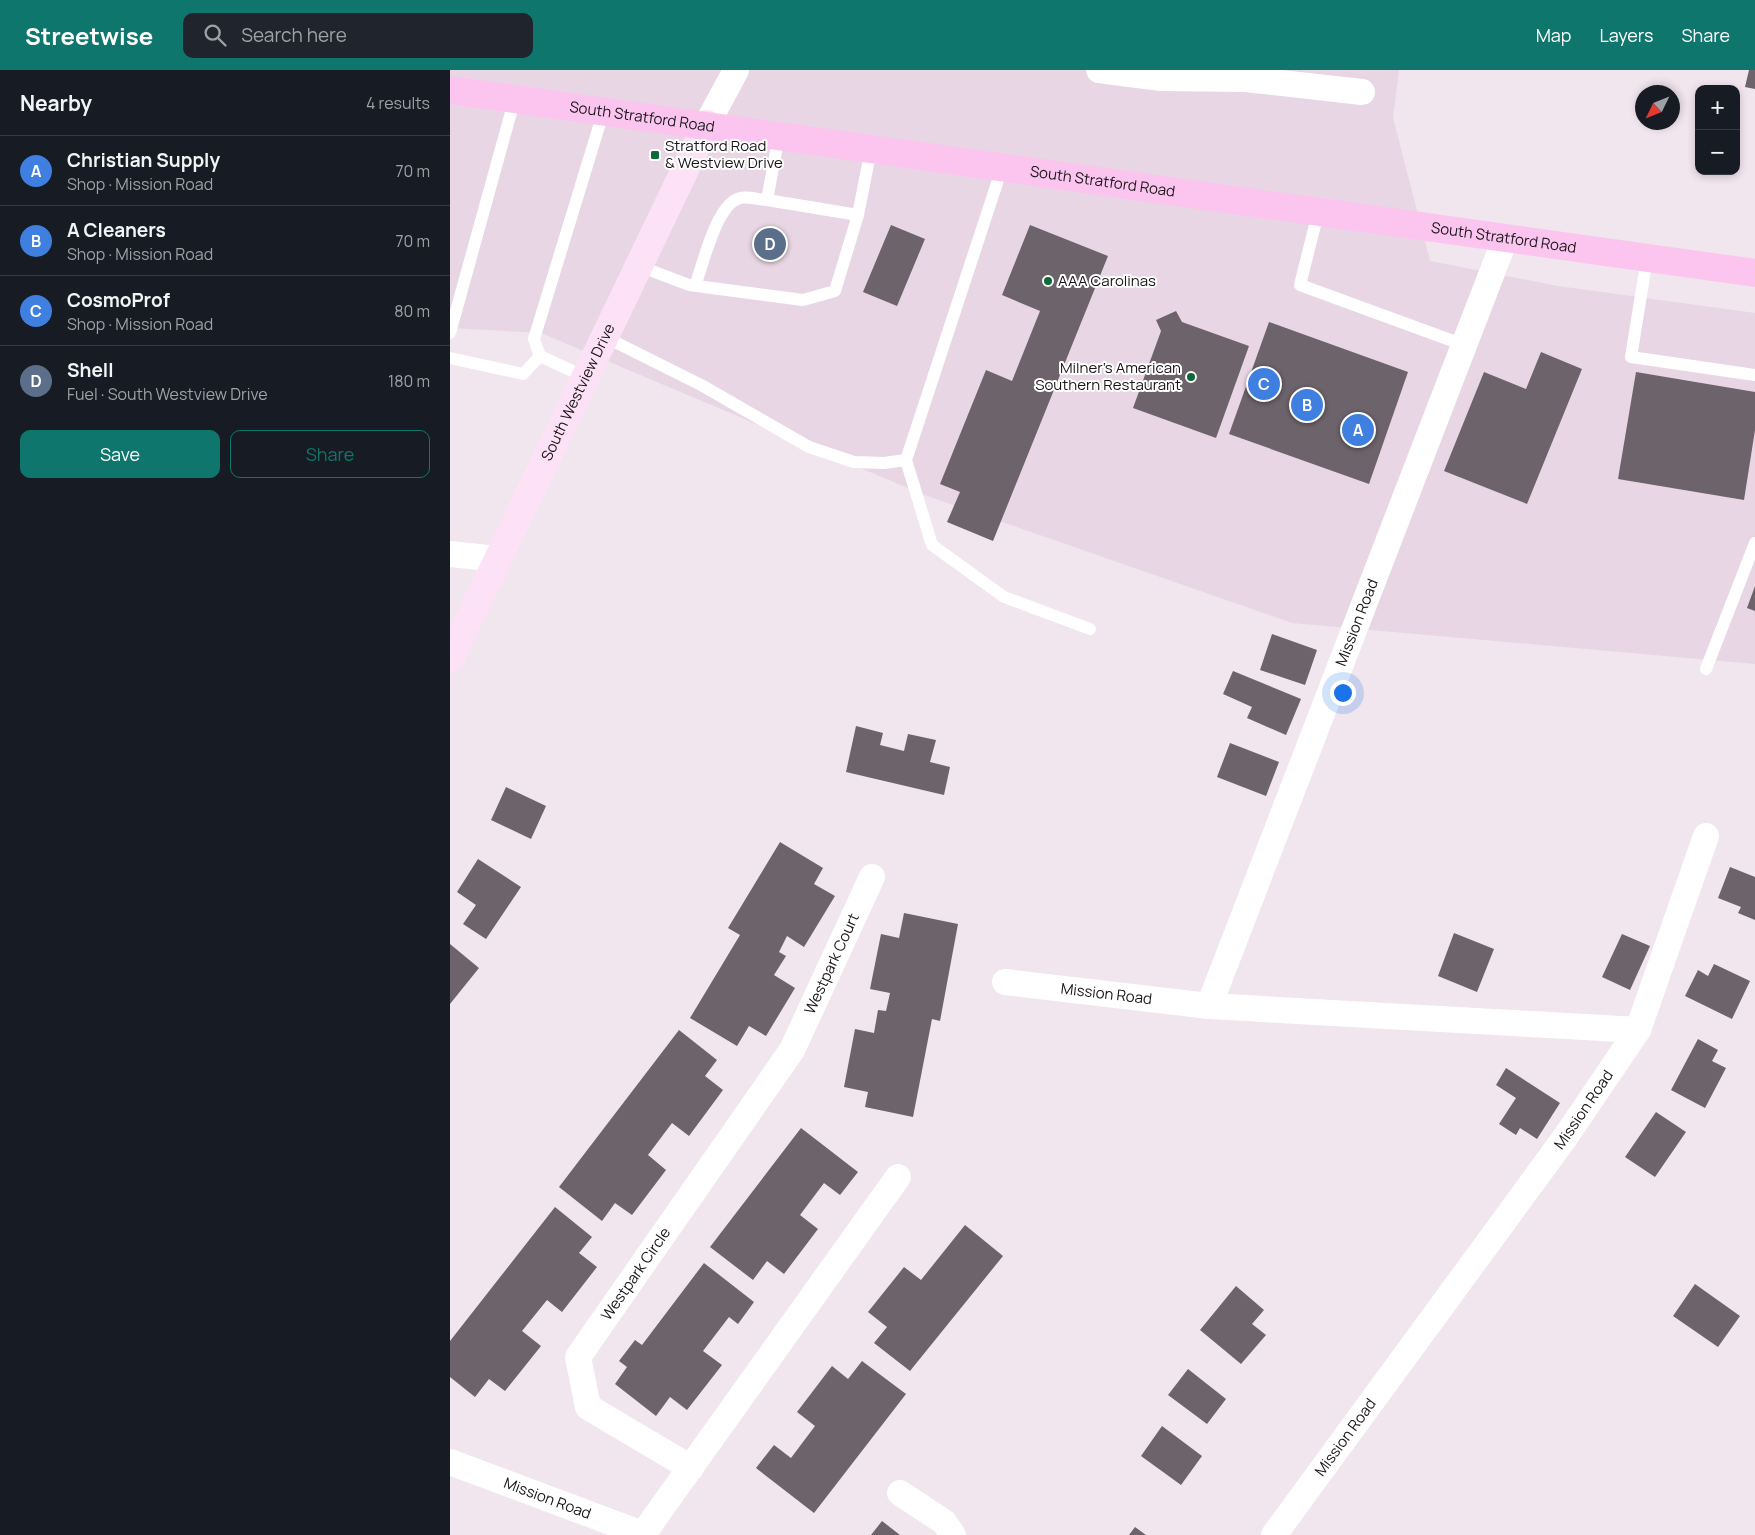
<!DOCTYPE html>
<meta charset="utf-8">
<style>
:root{--surface:#171b24;--page:#20242c;--text:#f1f3f6;--muted:#9ea1a6;--line:#363941;--accent:#0f766e}
body{margin:0;font-family:Manrope,sans-serif;background:var(--page);color:var(--text)}
.controls{position:absolute;right:15px;top:15px;display:grid;overflow:hidden;border-radius:10px;box-shadow:0 2px 8px #0003}
.controls button{width:45px;height:45px;display:grid;place-items:center;padding:0;border:0;border-bottom:1px solid var(--line);background:var(--surface);color:var(--text);font:25px sans-serif}
.compass{position:absolute;left:1185px;top:15px;width:45px;height:45px;border-radius:50%;background:var(--surface);box-shadow:0 2px 8px #0003;rotate:227deg}
.you{position:absolute;left:892px;top:622px;width:18px;height:18px;margin:-12px;border:4px solid #fff;border-radius:50%;background:#1a73e8;box-shadow:0 0 0 8px #1a73e833}
.badge{display:grid;place-items:center;width:32px;height:32px;border-radius:50%;background:var(--accent);color:#fff;font-size:16px;font-weight:700}
.pin{position:absolute;translate:-50% -50%;border:2px solid #fff;box-shadow:0 1px 5px #0006}
.list{margin:0;padding:0;list-style:none}
h2{display:flex;justify-content:space-between;align-items:center;height:65px;margin:0;padding:0 20px;font-size:21px}
h2 small{font-size:16px;font-weight:400;color:var(--muted)}
.list li{display:grid;grid-template-columns:32px 1fr auto;gap:15px;align-items:center;box-sizing:border-box;height:70px;padding:0 20px;border-top:1px solid var(--line)}
.list b{display:block;font-size:19px;white-space:nowrap}
.list p{margin:0;font-size:16px;white-space:nowrap;color:var(--muted)}
.list em{font-size:16px;font-style:normal;color:var(--muted)}
.actions{display:flex;gap:10px;padding:15px 20px}
.actions a{flex:1;padding:11px 0;border:1px solid var(--accent);border-radius:10px;text-align:center;font-size:18px;color:var(--accent)}
.actions .main{background:var(--accent);color:#fff}
.icon{flex:none;width:28px;height:28px;fill:none;stroke:currentColor;stroke-width:2;stroke-linecap:round;stroke-linejoin:round}
.map{position:relative;flex:none;width:1305px;height:1465px;overflow:hidden}
header{display:flex;align-items:center;gap:30px;box-sizing:border-box;height:70px;padding:0 25px;background:var(--accent);color:#fff}
header strong{font-size:24px}
nav{display:flex;gap:28px;margin-inline-start:auto;font-size:18px}
.search{width:350px;height:45px;background:var(--page);display:flex;align-items:center;gap:12px;box-sizing:border-box;padding:0 18px;border-radius:10px;color:var(--muted);font-size:19px}
main{display:flex}
aside{flex:1;background:var(--surface)}
.map>svg:first-child{display:block}
.built{fill:#e9d6e4}
.building{fill:#6d636b}
.lines{fill:none;stroke-linecap:round;stroke-linejoin:round}
.lane{stroke:#fff;stroke-width:12}
.street{stroke:#fff;stroke-width:26}
.secondary{stroke:#fde2f7;stroke-width:28}
.primary{stroke:#fbc5ef;stroke-width:28}
.poi-dot{fill:#0e693b;stroke:#fff;stroke-width:2}
.labels{text-anchor:middle;stroke-width:4;stroke-linejoin:round;paint-order:stroke}
.street-label{font-size:15px;fill:#191518;stroke:#fff}
.poi-label{font-size:15px;fill:#191518;stroke:#fff;text-anchor:start}
</style>
<header>
<strong>Streetwise</strong>
<div class="search"><svg class="icon" aria-label="search" viewBox="0 0 24 24"><circle cx="10" cy="10" r="6"/><path d="M15 15l6 6"/></svg>Search here</div>
<nav><a>Map</a><a>Layers</a><a>Share</a></nav>
</header>
<main>
<aside>
<h2>Nearby<small>4 results</small></h2>
<ul class="list">
<li><span class="badge" style="background:#3f7fe0">A</span><div><b>Christian Supply</b><p>Shop · Mission Road</p></div><em>70 m</em></li>
<li><span class="badge" style="background:#3f7fe0">B</span><div><b>A Cleaners</b><p>Shop · Mission Road</p></div><em>70 m</em></li>
<li><span class="badge" style="background:#3f7fe0">C</span><div><b>CosmoProf</b><p>Shop · Mission Road</p></div><em>80 m</em></li>
<li><span class="badge" style="background:#5c6f8a">D</span><div><b>Shell</b><p>Fuel · South Westview Drive</p></div><em>180 m</em></li>
</ul>
<div class="actions"><a class="main">Save</a><a>Share</a></div>
</aside>
<div class="map">
<svg width="1305" height="1465" viewBox="0 0 1305 1465">
<rect width="100%" height="100%" fill="#f1e5ee"/>
<!-- built -->
<path class="built" d="M0,0h949l-6,48 37,143 128,25 197,27v351l-463,-41 -370,-129 -381,-161 -91,-5z"/>
<!-- building -->
<path class="building" d="M1299,0h6v19l-10,-2z
M441,155l34,14 -28,67 -34,-14z
M580,155l78,31 -115,285 -46,-19 13,-30 -20,-8 46,-114 26,11 28,-70 -38,-16z
M726,241l6,11 67,24 -33,92 -83,-30 28,-77 -5,-11z
M819,252l139,50 -39,112 -140,-50z
M1091,282l41,17 -55,135 -83,-33 40,-99 42,17z
M1186,302l119,20v38l-11,70 -126,-21z
M1305,516v25l-8,-3z
M822,564l45,16 -12,35 -45,-15z
M783,601l68,28 -15,36 -39,-17 5,-11 -29,-13z
M406,656l27,7 -3,12 24,6 4,-17 28,6 -6,22 20,5 -6,28 -98,-23z
M780,673l49,19 -13,34 -49,-19z
M56,717l40,19 -15,33 -40,-19z
M330,772l43,26 -9,16 21,12 -31,51 -17,-11 -8,16 7,4 -12,19 21,13 -29,48 -17,-10 -12,20 -47,-28 50,-83 -12,-7z
M28,789l43,28 -35,52 -23,-15 13,-19 -19,-13z
M1280,797l25,10v43l-17,-7 3,-6 -23,-9z
M454,843l54,11 -18,97 -8,-2 -19,98 -48,-10 3,-15 -24,-5 11,-58 19,4 4,-23 8,1 4,-18 -20,-4 11,-55 18,4z
M1004,863l40,16 -17,43 -39,-16z
M1172,864l28,12 -20,44 -28,-13z
M0,874l29,24 -29,36z
M1264,894l36,17 -18,38 -47,-23 13,-26 10,6z
M229,960l38,30 -12,16 18,14 -34,46 -17,-13 -24,32 18,15 -34,45 -17,-12 -13,18 -43,-34z
M1248,969l20,11 -6,11 14,7 -21,40 -34,-18z
M1056,998l54,35 -23,36 -17,-11 -4,7 -17,-11 17,-26 -20,-13z
M1206,1042l30,20 -31,45 -30,-20z
M351,1058l57,44 -18,23 -16,-12 -24,32 18,14 -34,45 -17,-13 -14,19 -43,-33z
M105,1137l37,30 -13,16 18,14 -35,45 -15,-12 -25,31 19,15 -36,45 -16,-12 -14,18 -25,-20v-36z
M515,1155l38,31 -93,115 -36,-28 13,-16 -19,-15 36,-45 17,13z
M254,1193l50,39 -16,22 -9,-7 -26,34 19,14 -35,45 -17,-13 -14,19 -41,-32 12,-17 -8,-6 16,-21 7,5z
M1245,1214l45,32 -22,31 -45,-31z
M786,1216l28,24 -12,14 14,11 -25,29 -41,-34z
M412,1291l44,33 -92,119 -58,-45 18,-23 17,13 24,-32 -18,-14 35,-46 16,13z
M738,1299l38,30 -19,25 -39,-29z
M712,1356l40,30 -21,29 -40,-29z
M432,1451l18,14h-29z
M685,1457l11,8h-17z"/>
<g class="lines">
<!-- lane -->
<path class="lane" d="M329,65l-12,65 91,15 13,-66
M552,98l-96,292 26,85 72,52 86,32
M868,143l-18,72 164,60
M1197,188l-16,99 124,18
M189,196l50,19 114,15 32,-9 23,-76
M245,216c8,-21 21,-82 45,-88 8,-2 20,2 27,2
M0,263l65,-235
M155,267l98,49 106,61 45,15 30,1 22,-3
M0,288l73,16 17,-18
M135,307l-45,-21 -6,-17 70,-229
M1256,599l49,-126"/>
<!-- street -->
<g class="street">
<path d="M649,0l62,8 84,1 117,13"/>
<path d="M257,54l29,-54"/>
<path d="M0,484l48,5"/>
<path id="s1" d="M555,912l204,24 429,24"/>
<path id="s2" d="M759,936l296,-767"/>
<path id="s3" d="M0,1392l195,73"/>
<path id="s4" d="M241,1398l-103,-61 -10,-50 214,-307 80,-173"/>
<path d="M450,1423l44,29 9,13"/>
<path d="M193,1464l255,-357"/>
<path id="s5" d="M824,1465l290,-396 74,-109 68,-194"/>
</g>
<!-- secondary -->
<path class="secondary" id="s6" d="M0,589l257,-535"/>
<!-- primary -->
<path class="primary" id="s7" d="M0,20l1305,183"/>
</g>
<!-- markers -->
<g class="poi-dot">
<rect x="200" y="80" width="10" height="10" rx="2.5"/>
<circle cx="598" cy="211" r="5"/>
<circle cx="741" cy="307" r="5"/>
</g>
<g class="labels">
<!-- street labels -->
<g class="street-label">
<text dy="5" stroke="none"><textPath href="#s7" startOffset="194">South Stratford Road</textPath></text>
<text dy="5" stroke="none"><textPath href="#s7" startOffset="659">South Stratford Road</textPath></text>
<text dy="5" stroke="none"><textPath href="#s7" startOffset="1064">South Stratford Road</textPath></text>
<text dy="5" stroke="none"><textPath href="#s6" startOffset="296">South Westview Drive</textPath></text>
<text dy="5" stroke="none"><textPath href="#s2" startOffset="411">Mission Road</textPath></text>
<text dy="5" stroke="none"><textPath href="#s4" startOffset="640">Westpark Court</textPath></text>
<text dy="5" stroke="none"><textPath href="#s1" startOffset="102">Mission Road</textPath></text>
<text dy="5" stroke="none"><textPath href="#s5" startOffset="526">Mission Road</textPath></text>
<text dy="5" stroke="none"><textPath href="#s4" startOffset="272">Westpark Circle</textPath></text>
<text dy="5" stroke="none"><textPath href="#s5" startOffset="121">Mission Road</textPath></text>
<text dy="5" stroke="none"><textPath href="#s3" startOffset="104">Mission Road</textPath></text>
</g>
<!-- poi labels -->
<g class="poi-label">
<text x="215" y="81">Stratford Road<tspan x="215" dy="17">&amp; Westview Drive</tspan></text>
<text x="608" y="216">AAA Carolinas</text>
<text x="731" y="303" text-anchor="end">Milner's American<tspan x="731" dy="17">Southern Restaurant</tspan></text>
</g>
</g>
</svg>
<div class="controls">
<button>+</button>
<button>−</button>
</div>
<svg class="compass" viewBox="-18 -18 36 36"><path d="M0-13l5 13h-10z" fill="#e53935"/><path d="M0 13l5-13h-10z" fill="#9ea1a6"/></svg>
<div class="you"></div>
<div class="pin badge" style="left:908px;top:360px;background:#3f7fe0">A</div>
<div class="pin badge" style="left:857px;top:335px;background:#3f7fe0">B</div>
<div class="pin badge" style="left:814px;top:314px;background:#3f7fe0">C</div>
<div class="pin badge" style="left:320px;top:174px;background:#5c6f8a">D</div>
</div>
</main>
